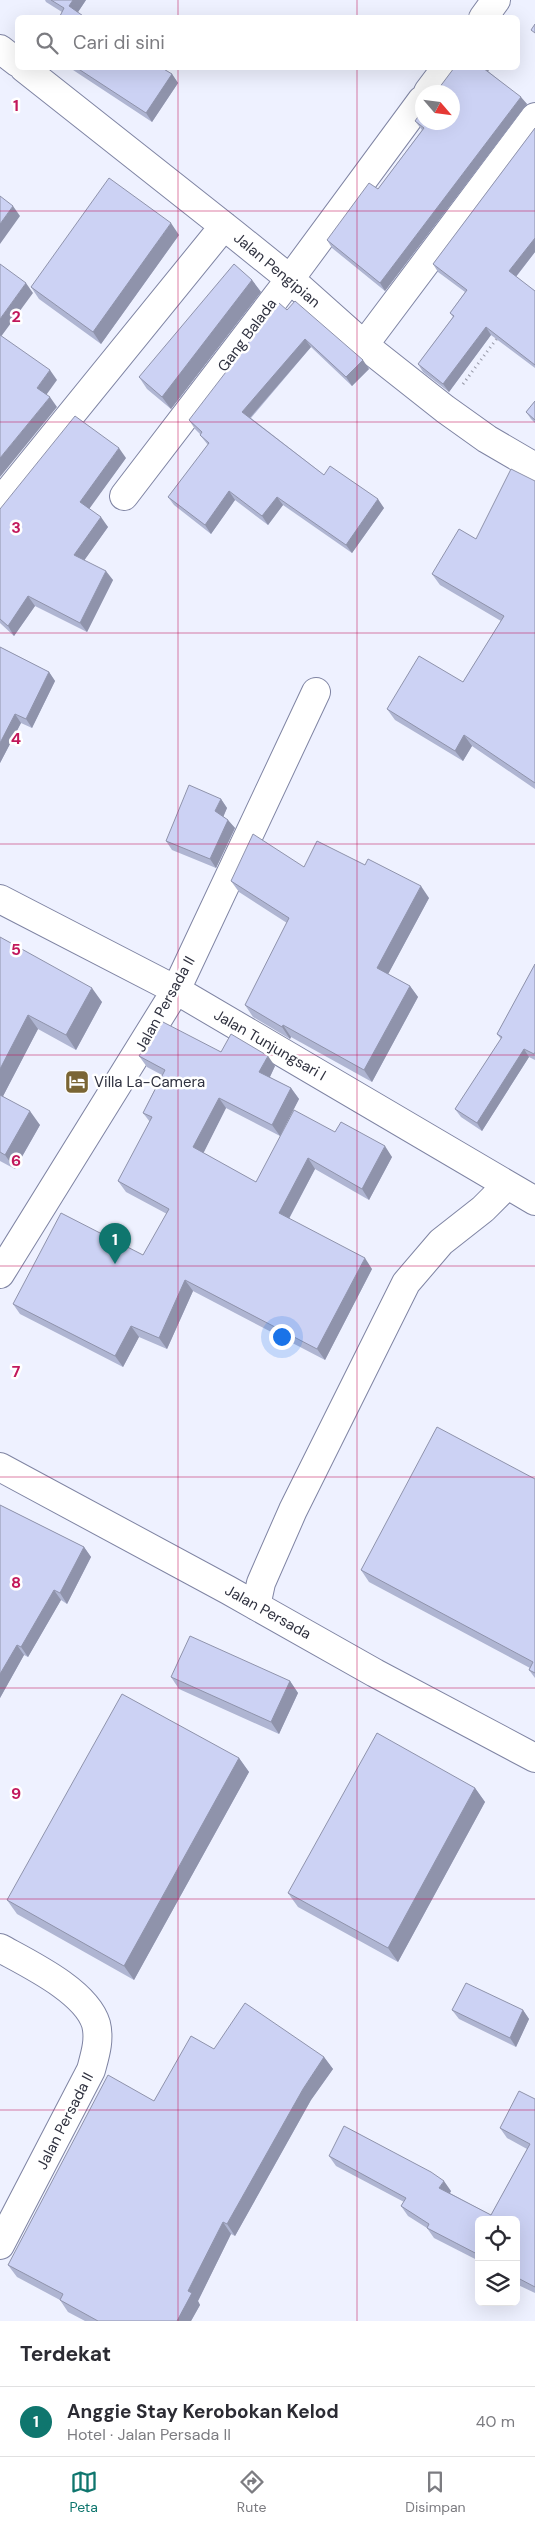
<!DOCTYPE html>
<html lang="id">
<meta charset="utf-8">
<style>
:root{--surface:#fff;--page:#f7f7f7;--text:#2b2b33;--muted:#7c7c81;--line:#e1e1e2;--accent:#0f766e}
body{margin:0;font-family:"DM Sans",sans-serif;background:var(--page);color:var(--text)}
.controls{position:absolute;right:15px;bottom:15px;display:grid;overflow:hidden;border-radius:8px;box-shadow:0 5px 20px #0002}
.controls button{width:45px;height:45px;display:grid;place-items:center;padding:0;border:0;border-bottom:1px solid var(--line);background:var(--surface);color:var(--text);font:25px sans-serif}
.compass{position:absolute;left:415px;top:85px;width:45px;height:45px;border-radius:50%;background:var(--surface);box-shadow:0 5px 20px #0002;rotate:118deg}
.you{position:absolute;left:281px;top:1336px;width:18px;height:18px;margin:-12px;border:4px solid #fff;border-radius:50%;background:#1a73e8;box-shadow:0 0 0 8px #1a73e833}
.badge{display:grid;place-items:center;width:32px;height:32px;border-radius:50%;background:var(--accent);color:#fff;font-size:16px;font-weight:700}
.pin{position:absolute;translate:-50% -41px;filter:drop-shadow(0 1px 2px #0008)}
.pin::after{content:'';position:absolute;top:26px;width:18px;height:15px;background:inherit;clip-path:polygon(0 0,100% 0,50% 100%)}
.list{margin:0;padding:0;list-style:none}
h2{display:flex;justify-content:space-between;align-items:center;height:65px;margin:0;padding:0 20px;font-size:21px}
h2 small{font-size:16px;font-weight:400;color:var(--muted)}
.list li{display:grid;grid-template-columns:32px 1fr auto;gap:15px;align-items:center;box-sizing:border-box;height:70px;padding:0 20px;border-top:1px solid var(--line)}
.list b{display:block;font-size:19px;white-space:nowrap}
.list p{margin:0;font-size:16px;white-space:nowrap;color:var(--muted)}
.list em{font-size:16px;font-style:normal;color:var(--muted)}
.icon{flex:none;width:28px;height:28px;fill:none;stroke:currentColor;stroke-width:2;stroke-linecap:round;stroke-linejoin:round}
.map{position:relative;flex:none;width:535px;height:2321px;overflow:hidden}
.search{position:absolute;background:var(--surface);box-shadow:0 5px 20px #0002;left:15px;right:15px;top:15px;height:55px;display:flex;align-items:center;gap:12px;box-sizing:border-box;padding:0 18px;border-radius:8px;color:var(--muted);font-size:19px}
.sheet{height:135px;background:var(--surface)}
nav{display:flex;justify-content:space-around;align-items:center;box-sizing:border-box;height:70px;border-top:1px solid var(--line);background:var(--surface);font-size:14px;color:var(--muted)}
nav a{display:grid;justify-items:center;gap:2px}
nav .on{color:var(--accent)}
.map>svg:first-child{display:block}
.lines{fill:none;stroke-linecap:round;stroke-linejoin:round}
.minor-casing{stroke:#7f84a3;stroke-width:30}
.path{stroke:#9395a3;stroke-width:3;stroke-dasharray:1 4;stroke-linecap:butt}
.minor{stroke:#fff;stroke-width:28}
.wall{fill:#afb5d2}
.shaded-wall{fill:#8f93ab}
.building{fill:#ccd2f4;stroke:#8f93ab}
.grid{fill:none;stroke:#c2185b;stroke-width:1;stroke-opacity:0.55}
.labels{text-anchor:middle;stroke-width:5;stroke-linejoin:round;paint-order:stroke}
.street-label{font-size:15px;fill:#2f313f;stroke:#fff}
.poi-label{font-size:15px;fill:#2f313f;stroke:#fff;text-anchor:start}
.grid-label{font-size:16px;text-anchor:middle;font-weight:bold;fill:#c2185b;stroke:#fff;stroke-width:5;stroke-linejoin:round;paint-order:stroke}
</style>
<div class="map">
<svg width="535" height="2321" viewBox="0 0 535 2321">
<rect width="100%" height="100%" fill="#eef1ff"/>
<g class="lines">
<defs>
<path id="minor" d="M483,18l13,-18
M0,49l18,14
M24,68l210,166 56,45 74,66 81,64 42,30 48,28
M428,92l18,-24
M364,345l171,-228
M124,496l166,-217 132,-179
M0,502l224,-276
M0,899l176,91 359,211
M0,1274l176,-284 140,-298
M0,1467l228,123 147,83 160,85
M256,1606l5,-23 32,-73 113,-227 35,-41 42,-33 24,-24
M0,1948c29,16 86,43 96,76 4,16 -1,31 -5,46l-91,175"/>
</defs>
<!-- minor casing -->
<use href="#minor" class="minor-casing"/>
<!-- path -->
<path class="path" d="M463,384l35,-47"/>
<!-- minor -->
<use href="#minor" class="minor"/>
</g>
<!-- wall -->
<path class="wall" d="M45,0h41l-8,12h-16l-16,-10z
M70,68h92l10,6 6,9 -26,39z
M454,68h37l-3,3 39,33 -142,187 -53,-43 -5,-8 51,-51 44,-59 -7,-9 38,-51z
M535,128v124l-19,25 19,14v77l-44,-33 -42,57 -26,-20 -5,-8 35,-47 -3,-4 15,-21 -27,-20 -5,-8z
M179,235l-78,109 -62,-45 -8,-12z
M252,280l9,12 -90,117 -24,-20 -8,-12z
M287,310l82,59 -17,17 -41,-39 -60,71 73,57 60,33 -32,45 -69,-48 -15,20 -33,-25 -24,34 -37,-29 -6,-8 40,-52 -8,-10v-1l-5,-5 -6,-9z
M535,401v22l-4,-4 -5,-7z
M126,458l-37,50 19,19 -24,33 29,20 -26,52 -52,-26 -21,30 -14,-13v-114z
M535,481v308l-63,-43 -9,15 -68,-41 -8,-11 76,-27 38,-61 -61,-36 -8,-11 44,-35z
M0,647l49,25 6,9 -23,47 -11,-5 -21,40z
M221,799l6,9 -4,8 12,12 -19,40 -44,-18 -6,-9z
M304,867l125,31 -41,76 22,12 8,11 -46,85 -81,-45 -1,2 -37,-22 -8,-12 42,-82 -48,-31 -8,-11z
M0,937l102,65 -26,48 -38,-21 -35,67 37,29 -25,44 -15,-8z
M535,964v96l-6,-3 -47,74 -21,-14 -6,-8 46,-70 -4,-5z
M221,1052l54,14 -5,11 21,11 8,11 -19,37 -54,-28 -23,45 53,29 79,-50 57,25 -23,43 -54,-31 -26,50 83,50 -47,91 -132,-69 -26,58 -28,-12 -16,30 -103,-53 -7,-10 130,-49 24,-41 -41,-22 -8,-11 32,-59 -7,-9 19,-38 -15,-8 -8,-11z
M535,1479v199l-6,-8 1,-2 -161,-86 -8,-12z
M0,1505l84,42 7,10 -24,47 -6,-4 -33,57 -4,-2 -24,43z
M171,1677l119,4 8,12 -19,41 -100,-45z
M239,1758l10,14 -115,208 -117,-66 -10,-14z
M475,1788l10,14 -87,160 -100,-55 -10,-14z
M452,2010h71l6,9 -13,28 -57,-28z
M214,2049l110,8 9,12 -22,31 -76,136 -4,-2 -33,67 2,4 -9,16h-106l-17,-9 -8,-12 -43,-23 -9,-12 146,-164z
M535,2099v194l-19,-9v-64h-37v41l-45,-23 -7,-10 -19,-12 -7,-10 3,-4 -68,-36 -7,-10 122,35 -1,2 41,22 36,-66 -20,-11 -7,-10z"/>
<!-- shaded-wall -->
<path class="shaded-wall" d="M73,0h13l-10,15 -7,-9z
M482,68h9l-5,5z
M172,74l6,9 -26,39 -6,-9z
M521,97l6,7 -142,187 -5,-8z
M13,206l7,10 -20,28v-20z
M171,223l8,12 -78,109 -8,-12z
M535,238v14l-21,27 -5,-8z
M252,280l9,12 -90,117 -9,-12z
M26,283l7,10 -33,45v-19z
M486,327l5,8 -42,57 -6,-8z
M305,339l6,8 -63,73 -6,-8z
M363,360l6,9 -17,17 -6,-9z
M50,370l7,10 -13,18 -7,-10z
M50,397l7,10 -57,70v-19z
M119,448l7,10 -39,54 -7,-10z
M229,491l6,9 -24,34 -6,-9z
M277,497l6,8 -15,20 -6,-9z
M378,499l6,9 -32,45 -6,-8z
M101,517l7,10 -27,38 -7,-10z
M106,571l7,9 -26,52 -7,-9z
M28,596l7,10 -21,30 -6,-10z
M49,672l6,9 -23,47 -6,-9z
M15,714l6,9 -21,40v-20z
M464,735l8,11 -9,15 -8,-10z
M221,799l6,9 -5,12 -7,-9z
M228,820l7,8 -19,40 -6,-9z
M421,886l8,12 -44,82 -8,-12z
M410,986l8,11 -46,85 -8,-12z
M92,988l10,14 -26,48 -10,-15z
M28,1015l10,14 -38,73v-33z
M283,1025l8,12 -1,2 -8,-12z
M524,1049l5,8 -47,74 -5,-8z
M268,1056l7,10 -8,17 -8,-11z
M291,1088l8,11 -19,37 -8,-11z
M219,1098l7,10 -25,50 -8,-11z
M30,1111l10,14 -25,44 -10,-14z
M385,1146l7,11 -23,43 -7,-11z
M308,1158l7,11 -29,55 -7,-11z
M365,1258l7,11 -47,91 -8,-11z
M185,1280l8,11 -26,58 -8,-11z
M131,1326l8,11 -16,30 -8,-11z
M84,1547l7,10 -24,47 -7,-11z
M54,1590l7,10 -33,57 -7,-10z
M17,1645l7,10 -24,43v-24z
M290,1681l8,12 -19,41 -8,-12z
M239,1758l10,14 -115,208 -10,-14z
M475,1788l10,14 -87,160 -10,-14z
M523,2010l6,9 -13,28 -6,-9z
M324,2057l9,12 -22,31 -76,136 -8,-12 76,-135z
M444,2181l7,10 -4,7 -8,-10z
M223,2222l8,12 -33,67 2,4 -9,16h-14l11,-30z"/>
<!-- building -->
<path class="building" d="M51,0h22l-4,6 17,12h-27l5,-10z
M535,24v9l-4,-3z
M77,68h85l10,6 -26,39z
M454,68h29l38,29 -141,186 -53,-43 42,-57 9,6 46,-61 -9,-7 7,-10v11h30v-30h-16z
M535,128v110l-26,33 26,20v74l-49,-38 -43,57 -25,-20 36,-48 -4,-3 17,-23 -34,-26z
M109,178l62,45 -78,109 -62,-45z
M0,196l13,10 -13,18z
M0,264l26,19 -26,36z
M234,264l18,16 -90,117 -23,-20z
M295,301l68,59 -17,17 -41,-38 -63,73 82,63 6,-9 48,33 -32,46 -69,-48 -15,19 -33,-25 -24,34 -37,-28 41,-54 -9,-8 2,-3 -13,-12 90,-117 8,7z
M0,335l50,35 -13,18 13,9 -50,61z
M535,401v19l-9,-8z
M75,416l44,32 -39,54 21,15 -27,38 32,16 -26,52 -52,-27 -20,30 -8,-7v-110z
M511,469l24,12v302l-71,-48 -9,16 -68,-42 32,-53 44,26 41,-66 -72,-42 27,-45 17,10z
M0,647l49,25 -23,47 -11,-5 -15,29z
M189,785l32,14 -6,12 13,9 -18,39 -44,-18z
M253,834l51,33 13,-26 48,24 3,-6 53,27 -44,82 33,18 -46,84 -81,-45 -1,2 -37,-22 44,-87 -58,-37z
M0,937l92,51 -26,47 -38,-20 -28,54z
M535,964v88l-1,2 -10,-5 -47,74 -22,-14 47,-72 -5,-3z
M161,1021l60,31 10,-18 37,22 -9,16 32,16 -19,37 -53,-27 -26,49 63,35 38,-72 41,22 6,-10 44,24 -23,43 -54,-31 -29,55 86,45 -48,91 -132,-69 -26,58 -28,-12 -16,30 -102,-52 48,-91 82,42 26,-46 -51,-28 34,-64 -9,-4 22,-43 -26,-14z
M0,1095l30,16 -25,44 -5,-3z
M437,1427l98,52v194l-6,-3 4,-8 -172,-92z
M0,1505l84,42 -24,46 -6,-3 -33,57 -4,-2 -17,29z
M190,1636l100,45 -19,41 -100,-45z
M122,1694l117,64 -115,208 -117,-66z
M377,1733l98,55 -87,160 -100,-55z
M466,1983l57,27 -13,28 -58,-28z
M245,2003l79,54 -21,32 -76,135 -4,-2 -35,69 4,2 -15,28h-79l-38,-21 3,-6 -55,-29 100,-190 46,26 37,-65 23,13z
M519,2091l16,8v188l-19,-10v-57h-37v35l-52,-27 2,-4 -28,-18 5,-8 -77,-42 15,-30 87,46 13,9 -5,7 52,27 39,-71 -30,-16z"/>
<!-- grid -->
<path class="grid" d="M178,0v18M357,0v18M178,68v2253M357,68v2253M0,211h535M0,422h535M0,633h535M0,844h535M0,1055h535M0,1266h535M0,1477h535M0,1688h535M0,1899h535M0,2110h535"/>
<!-- icons -->
<defs>
<symbol id="hotel-square" viewBox="-11 -11 22 22"><rect x="-9" y="-9" width="18" height="18" rx="4" fill="#7a6534" stroke="#fff"/><path d="M-6-4.5h1.5V1H6V5H4.5V3h-9V5H-6ZM-4 0a1.8 1.8 0 1 1 3.6 0ZM.5 0V-2.5h3Q6-2.5 6 0Z" fill="#fff"/></symbol>
</defs>
<g fill-rule="evenodd">
<use href="#hotel-square" x="63" y="1068" width="28" height="28"/>
</g>
<g class="labels">
<!-- street labels -->
<g class="street-label">
<text transform="translate(277 270) rotate(40)" y="5">Jalan Pengipian</text>
<text transform="translate(247 335) rotate(-53)" y="5">Gang Balada</text>
<text transform="translate(165 1004) rotate(-61)" y="5">Jalan Persada II</text>
<text transform="translate(270 1045) rotate(30)" y="5">Jalan Tunjungsari I</text>
<text transform="translate(268 1612) rotate(29)" y="5">Jalan Persada</text>
<text transform="translate(65 2121) rotate(-63)" y="5">Jalan Persada II</text>
</g>
<!-- poi labels -->
<g class="poi-label">
<text x="94" y="1087">Villa La-Camera</text>
</g>
</g>
<g class="grid-label">
<text x="16" y="111">1</text>
<text x="16" y="322">2</text>
<text x="16" y="533">3</text>
<text x="16" y="744">4</text>
<text x="16" y="955">5</text>
<text x="16" y="1166">6</text>
<text x="16" y="1377">7</text>
<text x="16" y="1588">8</text>
<text x="16" y="1799">9</text>
</g>
</svg>
<div class="controls">
<button><svg class="icon" aria-label="locate" viewBox="0 0 24 24"><circle cx="12" cy="12" r="6"/><path d="M12 2v4M12 18v4M2 12h4M18 12h4"/></svg></button>
<button><svg class="icon" aria-label="layers" viewBox="0 0 24 24"><path d="M12 4l9 5-9 5-9-5zM3 14l9 5 9-5"/></svg></button>
</div>
<svg class="compass" viewBox="-18 -18 36 36"><path d="M0-13l5 13h-10z" fill="#e53935"/><path d="M0 13l5-13h-10z" fill="#7c7c81"/></svg>
<div class="you"></div>
<div class="pin badge" style="left:115px;top:1264px">1</div>
<div class="search"><svg class="icon" aria-label="search" viewBox="0 0 24 24"><circle cx="10" cy="10" r="6"/><path d="M15 15l6 6"/></svg>Cari di sini</div>
</div>
<section class="sheet">
<h2>Terdekat<small></small></h2>
<ul class="list">
<li><span class="badge">1</span><div><b>Anggie Stay Kerobokan Kelod</b><p>Hotel · Jalan Persada II</p></div><em>40 m</em></li>
</ul>
</section>
<nav>
<a class="on"><svg class="icon" aria-label="map" viewBox="0 0 24 24"><path d="M3 6l6-2 6 2 6-2v14l-6 2-6-2-6 2zM9 4v14M15 6v14"/></svg>Peta</a>
<a><svg class="icon" aria-label="directions" viewBox="0 0 24 24"><path d="M12 3l9 9-9 9-9-9zM9 14v-3h6M13 9l2 2-2 2"/></svg>Rute</a>
<a><svg class="icon" aria-label="saved" viewBox="0 0 24 24"><path d="M7 4h10v16l-5-4-5 4z"/></svg>Disimpan</a>
</nav>
